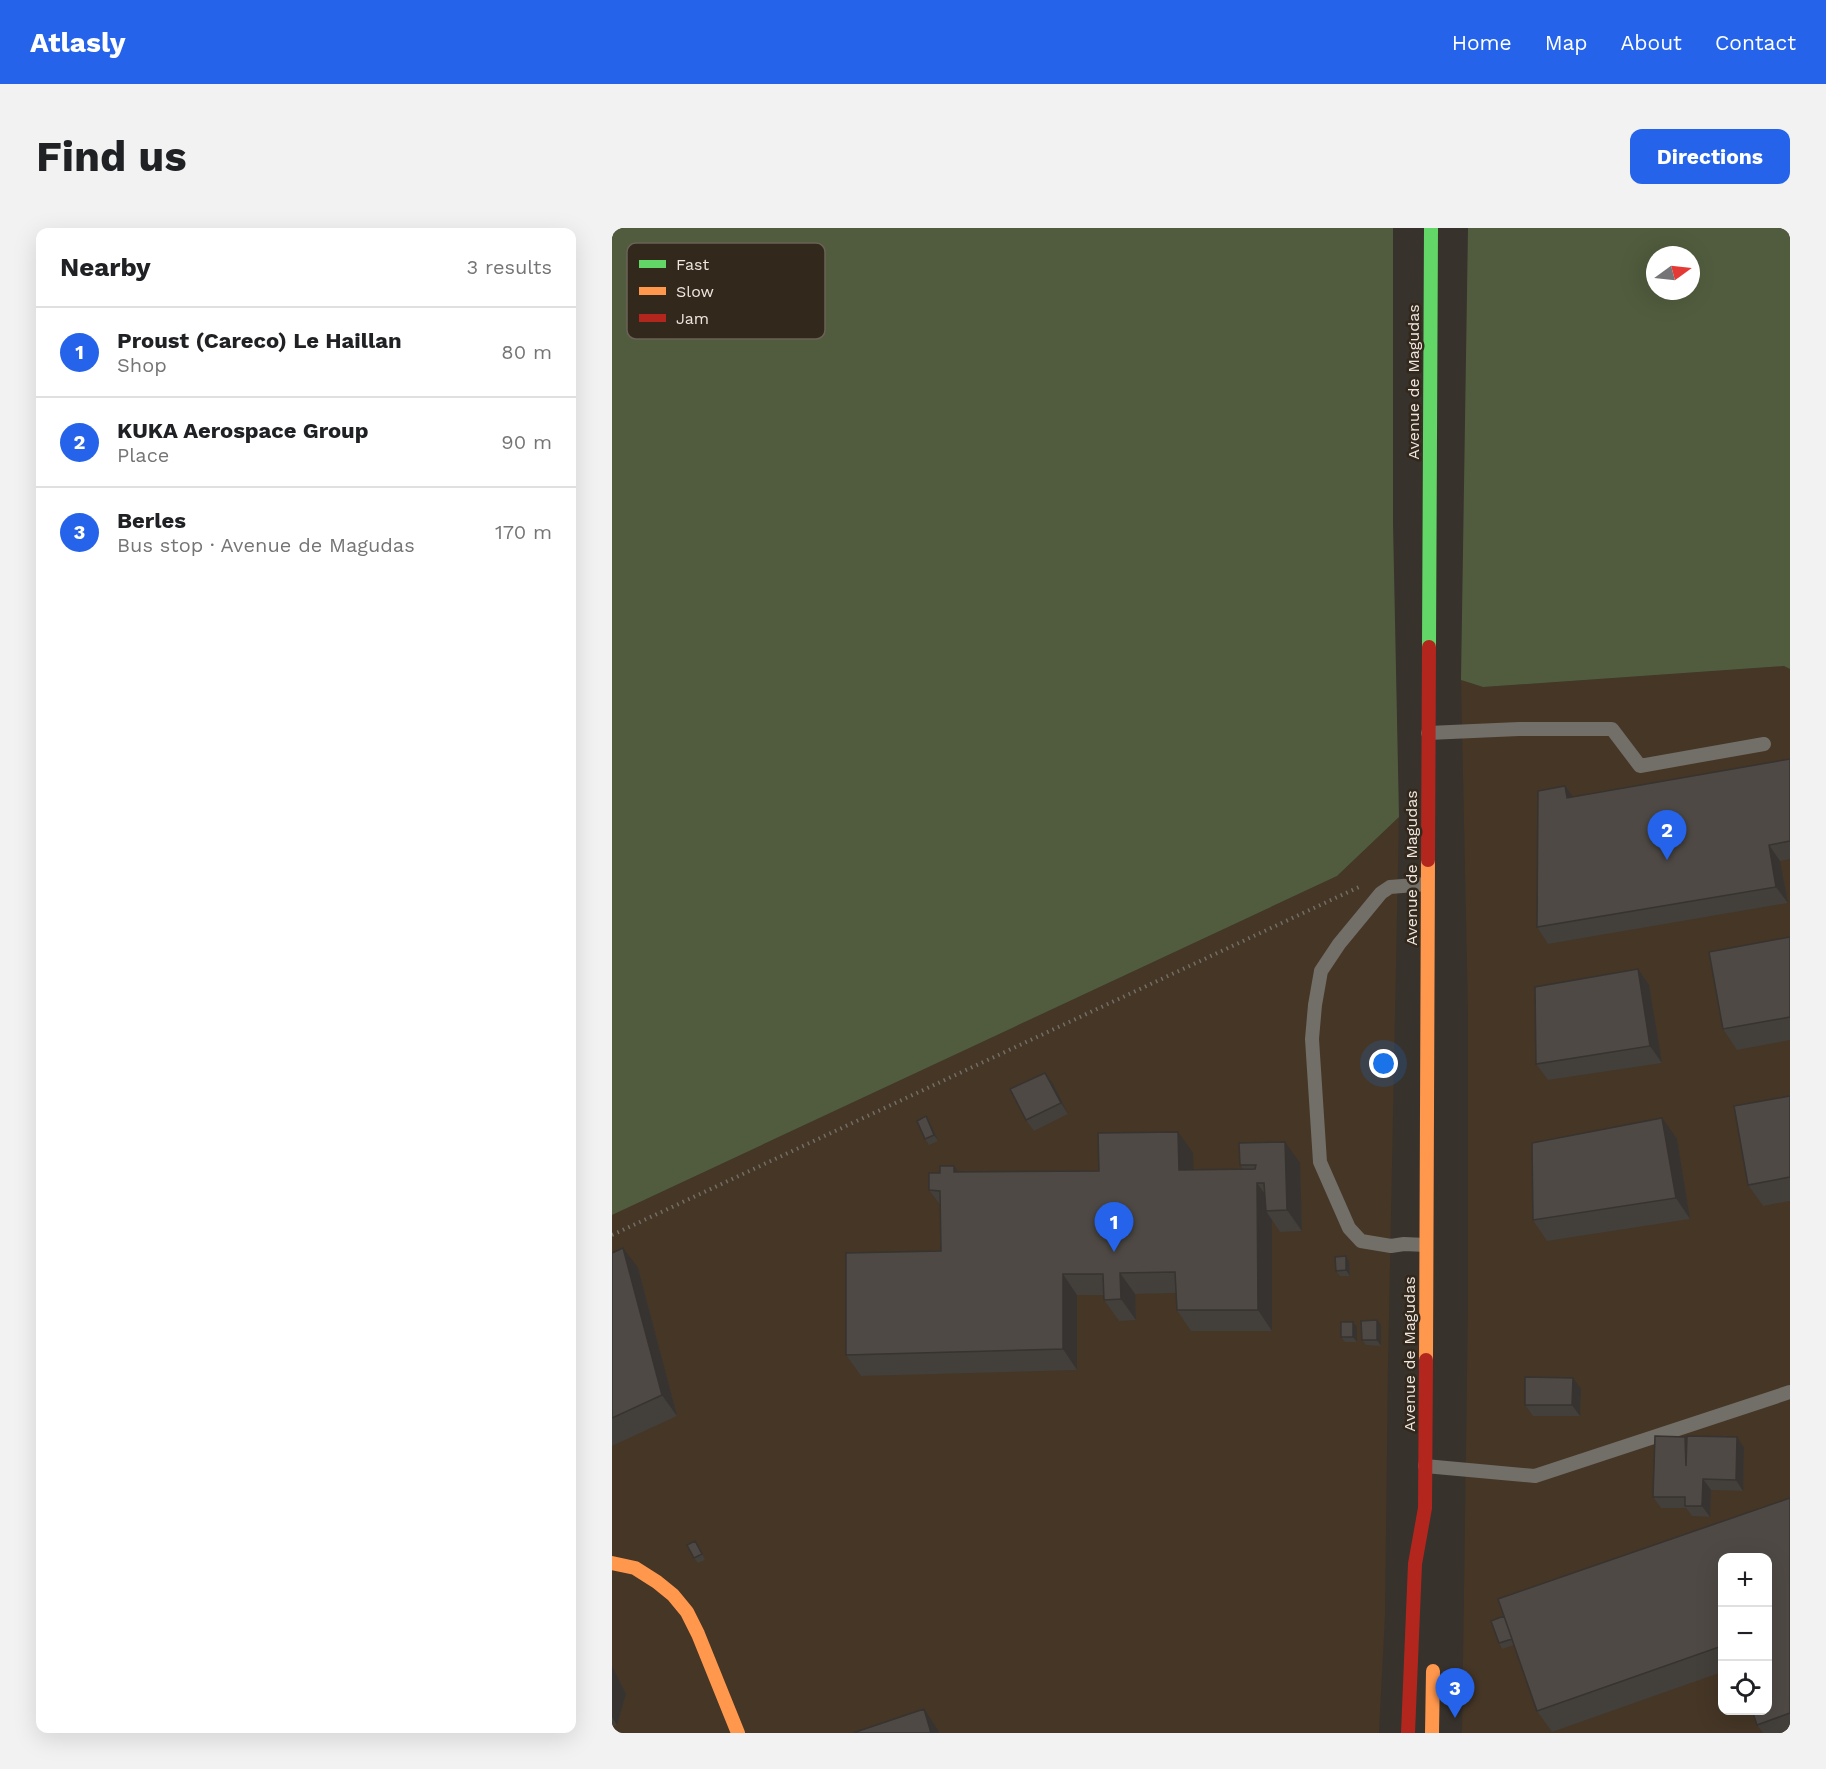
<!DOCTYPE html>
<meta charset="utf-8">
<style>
:root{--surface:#fff;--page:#f2f2f2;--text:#202124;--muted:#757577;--line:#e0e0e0;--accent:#2563eb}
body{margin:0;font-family:"Work Sans",sans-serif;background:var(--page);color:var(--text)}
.controls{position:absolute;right:18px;bottom:18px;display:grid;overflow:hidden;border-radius:12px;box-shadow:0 6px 24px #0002}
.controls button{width:54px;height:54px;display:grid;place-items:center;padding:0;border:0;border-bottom:2px solid var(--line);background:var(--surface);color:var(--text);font:30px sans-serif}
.compass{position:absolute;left:1034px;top:18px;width:54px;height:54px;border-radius:50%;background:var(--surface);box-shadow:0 6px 24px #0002;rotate:75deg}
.you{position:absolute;left:772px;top:836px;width:21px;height:21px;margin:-15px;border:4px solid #fff;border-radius:50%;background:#1a73e8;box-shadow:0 0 0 9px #1a73e833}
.badge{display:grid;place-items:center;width:39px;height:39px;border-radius:50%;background:var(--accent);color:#fff;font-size:20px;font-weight:700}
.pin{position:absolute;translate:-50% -50px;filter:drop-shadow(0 2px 3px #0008)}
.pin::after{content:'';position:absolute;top:32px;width:21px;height:18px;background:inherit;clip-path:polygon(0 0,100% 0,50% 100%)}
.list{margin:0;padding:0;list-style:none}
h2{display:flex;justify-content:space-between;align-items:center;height:78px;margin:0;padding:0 24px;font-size:26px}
h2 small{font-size:20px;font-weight:400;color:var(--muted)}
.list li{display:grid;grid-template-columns:39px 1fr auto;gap:18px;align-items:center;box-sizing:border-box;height:90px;padding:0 24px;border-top:2px solid var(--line)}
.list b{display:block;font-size:22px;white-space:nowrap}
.list p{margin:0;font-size:20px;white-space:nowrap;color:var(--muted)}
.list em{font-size:20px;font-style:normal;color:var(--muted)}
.icon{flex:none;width:33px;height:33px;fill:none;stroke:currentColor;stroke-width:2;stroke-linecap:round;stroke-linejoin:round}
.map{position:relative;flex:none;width:1178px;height:1505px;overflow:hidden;border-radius:12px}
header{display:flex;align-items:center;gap:36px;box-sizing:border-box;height:84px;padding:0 30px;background:var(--accent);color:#fff}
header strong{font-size:28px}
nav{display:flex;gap:33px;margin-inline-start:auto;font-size:21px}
.intro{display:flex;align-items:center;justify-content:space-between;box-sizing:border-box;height:144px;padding:0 36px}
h1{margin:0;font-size:42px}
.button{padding:15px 27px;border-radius:12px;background:var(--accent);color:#fff;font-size:21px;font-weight:700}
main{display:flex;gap:36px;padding:0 36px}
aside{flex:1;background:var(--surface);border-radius:12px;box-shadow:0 6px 24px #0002}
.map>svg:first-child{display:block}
.built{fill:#453626;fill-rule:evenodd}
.green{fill:#515c3e;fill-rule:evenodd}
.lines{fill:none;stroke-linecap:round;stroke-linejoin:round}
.path{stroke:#736e69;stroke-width:4;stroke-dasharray:1.5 4.5;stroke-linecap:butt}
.lane{stroke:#726e68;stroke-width:14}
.fast{stroke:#63d668;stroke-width:14}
.slow{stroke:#ff974d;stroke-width:14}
.jam{stroke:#b3261e;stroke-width:14}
.wall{fill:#433f3a}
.shaded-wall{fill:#373330}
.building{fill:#4e4944;stroke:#373330;stroke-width:1.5}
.labels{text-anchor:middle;stroke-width:5;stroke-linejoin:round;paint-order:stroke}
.street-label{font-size:16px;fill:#eee6df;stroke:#33281c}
.key{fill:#33281c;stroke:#6b6156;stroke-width:1.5}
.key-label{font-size:16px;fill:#eee6df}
</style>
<header>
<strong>Atlasly</strong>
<nav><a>Home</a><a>Map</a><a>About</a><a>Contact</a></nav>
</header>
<div class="intro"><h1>Find us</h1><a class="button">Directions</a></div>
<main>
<aside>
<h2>Nearby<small>3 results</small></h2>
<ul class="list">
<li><span class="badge">1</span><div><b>Proust (Careco) Le Haillan</b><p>Shop</p></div><em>80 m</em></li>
<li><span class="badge">2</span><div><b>KUKA Aerospace Group</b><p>Place</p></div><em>90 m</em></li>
<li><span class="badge">3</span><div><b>Berles</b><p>Bus stop · Avenue de Magudas</p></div><em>170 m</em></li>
</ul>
</aside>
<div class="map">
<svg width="1178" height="1505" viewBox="0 0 1178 1505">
<rect width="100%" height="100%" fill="#38322c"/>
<!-- built -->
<path class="built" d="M1172,438l6,3v1064h-328l6,-430v-287l-7,-336 22,7zM1110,1330h46v152h-46z
M787,589l-11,550 -3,249 -6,117h-767v-518l725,-339z"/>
<!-- green -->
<path class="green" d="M0,0h781v295l6,294 -62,59 -725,339z
M856,0h322v441l-6,-3 -301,21 -22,-7zM1043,27h36v36h-36z"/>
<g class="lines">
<!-- path -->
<path class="path" d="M0,1007l747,-348"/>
<!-- lane -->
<path class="lane" d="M816,505l91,-4h93l28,37 124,-22
M814,1017l-22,-1 -13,2 -30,-5 -12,-13 -29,-66 -8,-123 3,-34 6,-34 18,-27 42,-51 9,-6 37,-3
M813,1238l110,10 255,-84"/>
<!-- fast -->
<path class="fast" d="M817,419l2,-419"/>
<!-- slow -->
<path class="slow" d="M814,1132l2,-500
M0,1335l23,5 22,14 16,13 14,17 11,22 40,99
M820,1505l1,-62"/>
<!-- jam -->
<path class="jam" d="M816,632l1,-213
M796,1505l7,-169 10,-56 1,-148"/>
</g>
<!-- wall -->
<path class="wall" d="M1178,531v100l-10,2 8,42 -240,41 -11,-17 28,-141 8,11z
M1178,709v103l-53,10 -14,-21z
M1026,741l11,16 13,78 -114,17 -12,-16z
M433,845l8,11 15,30 -34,17 -8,-11z
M1178,868v105l-27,5 -15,-21z
M317,893l9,20 -9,4 -4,-6z
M1065,911l13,80 -143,22 -14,-21z
M581,925v17l50,-1 -3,-4 60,-2 2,68 -22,1 -8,-12v111h-81l-14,-21 -1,-17 -41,1 1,26 -17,1 -15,-21v-5h-27v75l-216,6 -15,-21 95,-104v-45l-12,-16 30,-18 140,-1z
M0,1025l26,15 39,148 -65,30z
M737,1034l1,14h-10l-4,-5z
M741,1094l4,5v15h-12l-4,-5z
M769,1097v21l-15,-1 -4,-5z
M969,1161l-1,27h-47l-8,-11z
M1073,1209l2,2 57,9 -1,43 -32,-1 -1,27 -18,-1 -6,-8h-25l-8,-11z
M1178,1270v235h-27l-6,-8 -35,-168v115l-170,60 -15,-21 -23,-66 -12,4 -3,-6 5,-27z
M83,1313l4,6 6,13 -7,3 -4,-5z
M0,1438l14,28 -9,31 -5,2z"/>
<!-- shaded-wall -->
<path class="shaded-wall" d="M953,558l12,16 -10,-4z
M1157,617l11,16 8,42 -12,-16z
M1026,741l11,16 13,78 -12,-17z
M433,845l8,11 15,30 -7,-11z
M314,888l3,5 9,20 -4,-6z
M1050,890l15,21 13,80 -14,-21z
M566,904l15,21 1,38 -15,-21z
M673,914l15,21 2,68 -15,-21z
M342,938l15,21 -15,-15z
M645,955l15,21 -6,7 6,9v111l-14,-21z
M11,1020l15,20 39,148 -15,-21z
M734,1028l3,6 1,14 -4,-6z
M508,1045l15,21 1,26 -15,-21z
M451,1046l14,21v75l-14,-21z
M765,1092l4,5v21l-4,-6z
M741,1094l4,5v15l-4,-5z
M961,1150l8,11 -1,27 -8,-11z
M1125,1209l7,11 -1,43 -7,-11z
M1091,1251l8,11 -1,27 -8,-11z
M0,1438l14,28 -9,31 -5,-8z
M312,1481l14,21 1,3h-8z"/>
<!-- building -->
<path class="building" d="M1178,531v82l-21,4 7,42 -239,40 1,-136 27,-5 2,12z
M1178,709v80l-67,12 -14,-77z
M1026,741l12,77 -114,18 -1,-77z
M433,845l16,30 -35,17 -16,-31z
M1178,868v81l-42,8 -14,-79z
M314,888l8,19 -9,4 -8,-18z
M1050,890l14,80 -143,22 -1,-77z
M566,904l1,38 76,-1 1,-4h-16l-1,-22 46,-1 2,68 -21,1 -2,-28h-7l1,127h-81l-2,-38 -55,1 1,26 -17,1 -1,-26h-40v75l-217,6v-102l95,-2 -1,-60 -11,-1v-17h11v-7h14v6l145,-1 -1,-38z
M11,1020l39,147 -50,23v-165z
M734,1028v14l-10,1 -1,-14z
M765,1092v20h-15l-1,-19z
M729,1094h12v15h-12z
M913,1149l48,1 -1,27h-47z
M1043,1208l30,1 1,29 1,-30 50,1 -1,43 -33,-1 -1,27h-17v-9h-32z
M1178,1270v215l-33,12 -5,-15h15v-153h-45v89l-185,65 -39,-112z
M83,1313l7,13 -8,4 -7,-13z
M892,1388l8,23 -13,4 -8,-22z
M312,1481l7,24h-78z"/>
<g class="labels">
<!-- street labels -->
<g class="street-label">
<text transform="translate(801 154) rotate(-90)" y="6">Avenue de Magudas</text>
<text transform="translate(799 640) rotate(-90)" y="6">Avenue de Magudas</text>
<text transform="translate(797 1126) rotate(-90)" y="6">Avenue de Magudas</text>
</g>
</g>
<!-- legend -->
<rect x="15" y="15" width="198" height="96" rx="9" class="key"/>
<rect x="27" y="32" width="27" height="8" fill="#63d668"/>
<rect x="27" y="59" width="27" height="8" fill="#ff974d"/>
<rect x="27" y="86" width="27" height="8" fill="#b3261e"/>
<g class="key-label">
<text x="64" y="42">Fast</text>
<text x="64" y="69">Slow</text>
<text x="64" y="96">Jam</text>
</g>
</svg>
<div class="controls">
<button>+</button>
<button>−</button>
<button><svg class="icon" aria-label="locate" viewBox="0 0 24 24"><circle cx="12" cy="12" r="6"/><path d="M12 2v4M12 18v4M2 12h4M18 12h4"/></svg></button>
</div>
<svg class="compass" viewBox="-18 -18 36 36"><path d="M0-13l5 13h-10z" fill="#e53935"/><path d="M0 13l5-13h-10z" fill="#757577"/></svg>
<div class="you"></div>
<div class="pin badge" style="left:502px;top:1024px">1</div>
<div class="pin badge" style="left:1055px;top:632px">2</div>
<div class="pin badge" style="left:843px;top:1490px">3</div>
</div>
</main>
